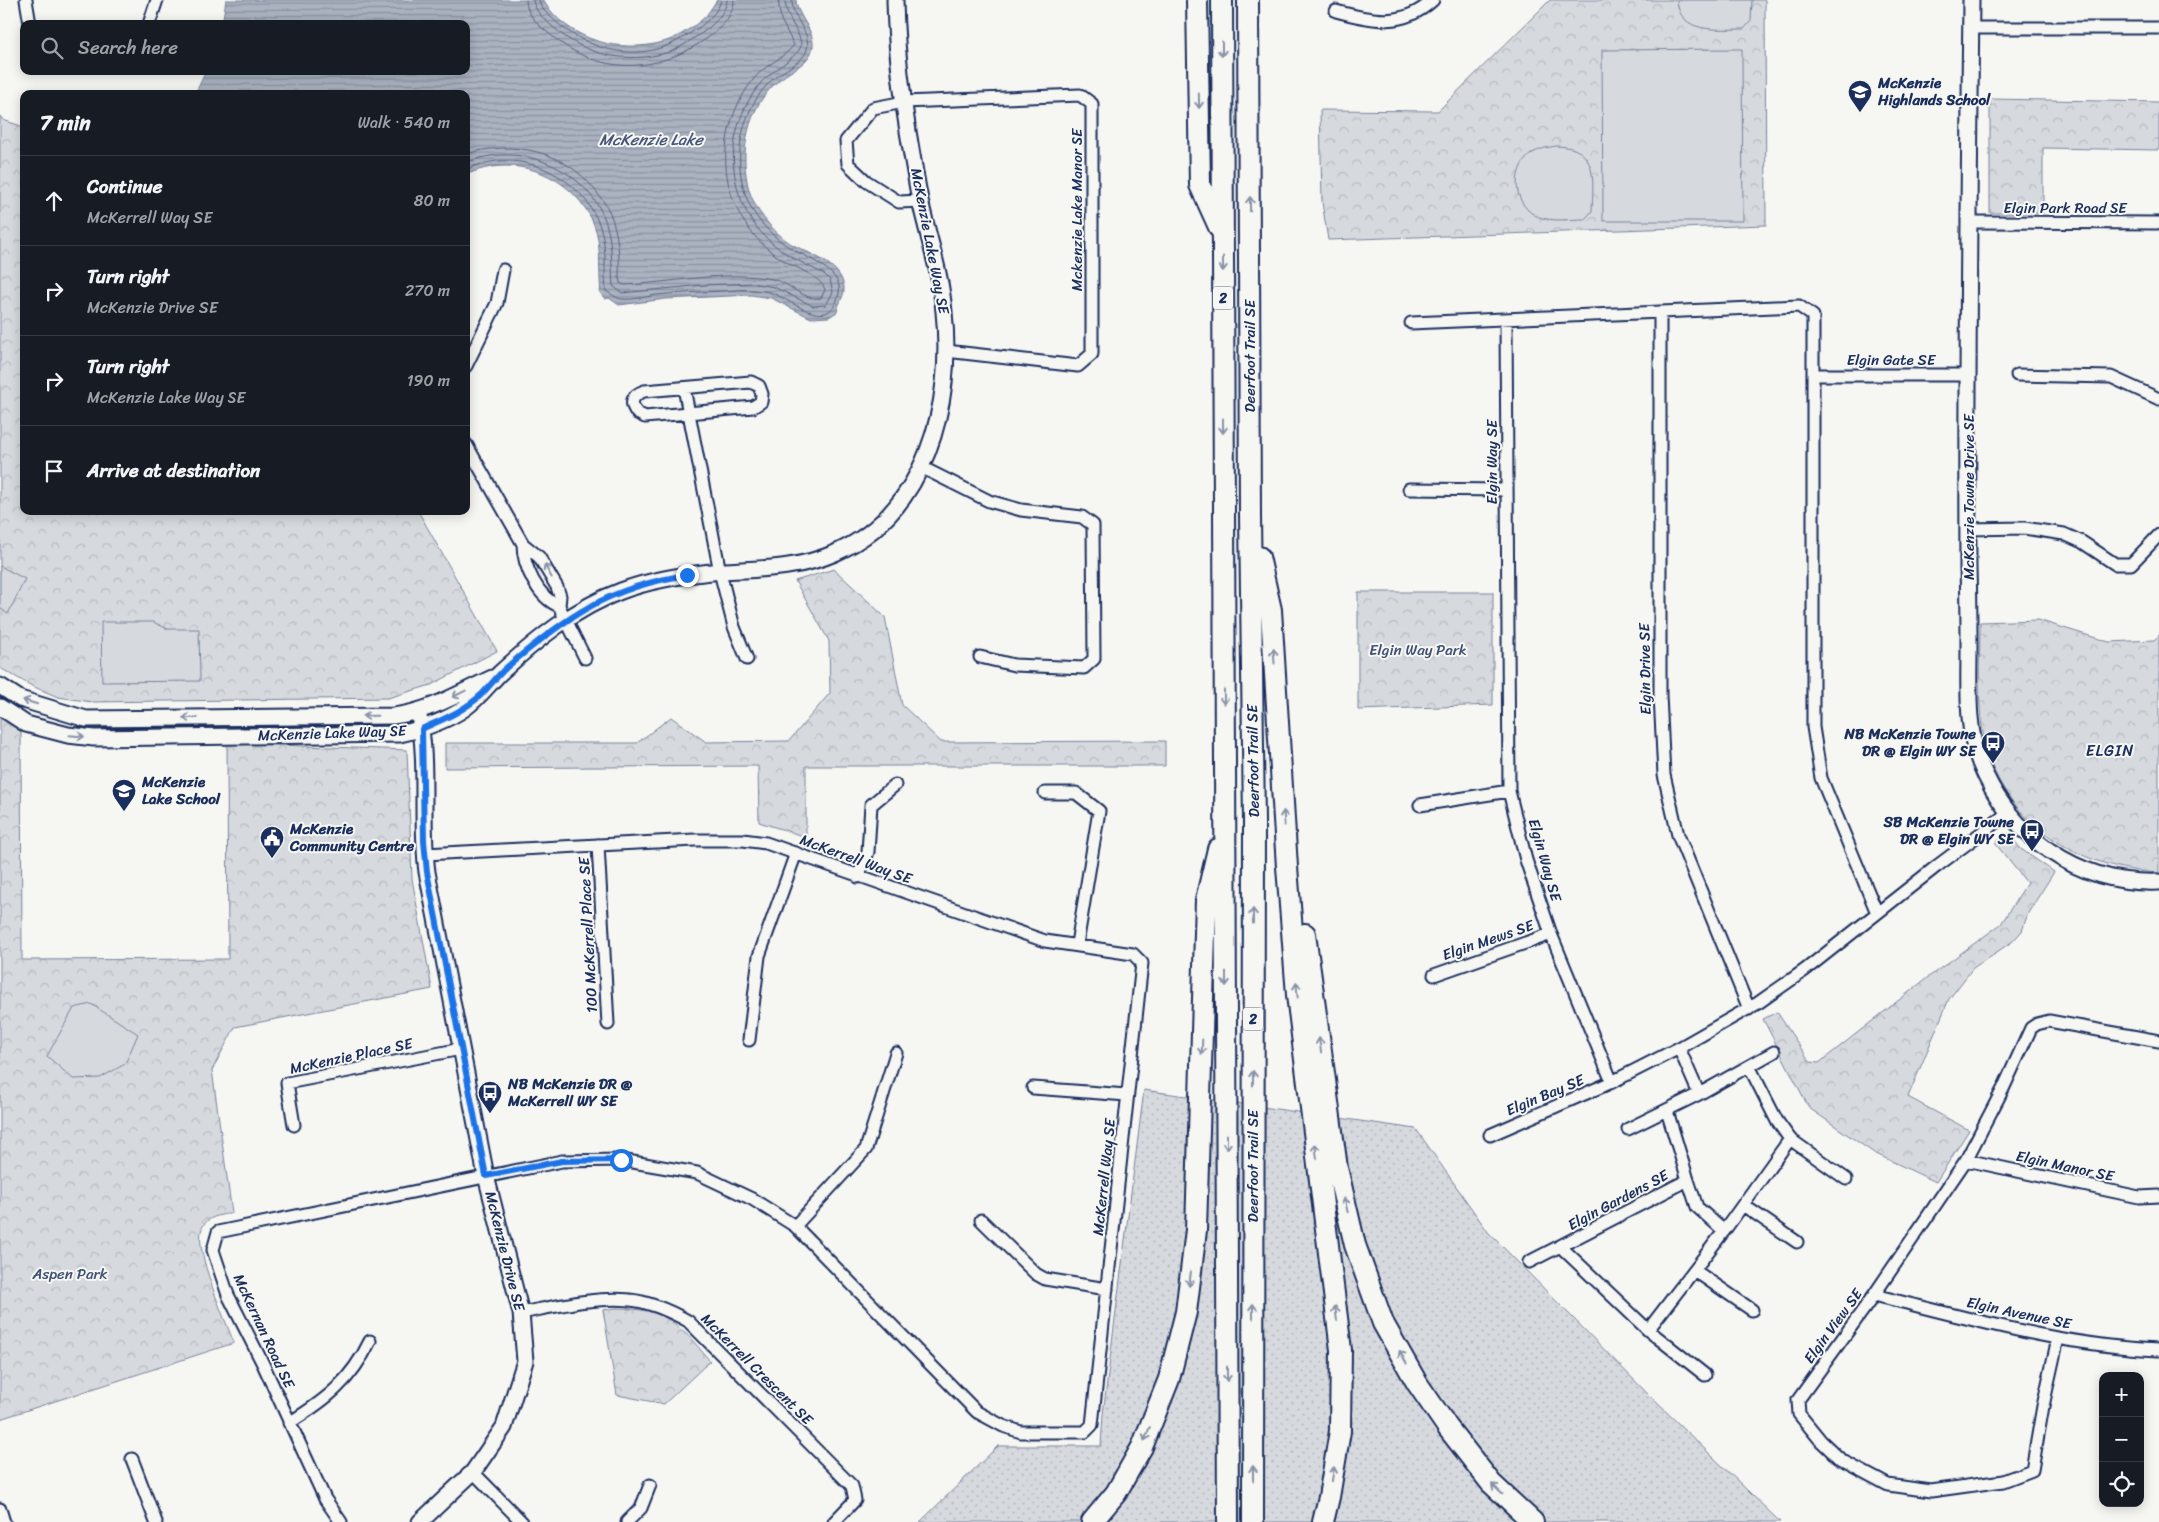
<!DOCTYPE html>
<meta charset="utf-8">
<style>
:root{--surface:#171b24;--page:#242831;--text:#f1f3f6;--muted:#9ea1a6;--line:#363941}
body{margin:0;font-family:Sriracha,sans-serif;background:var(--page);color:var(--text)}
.controls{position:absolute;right:15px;bottom:15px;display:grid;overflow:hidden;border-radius:10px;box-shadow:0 2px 12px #0003}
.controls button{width:45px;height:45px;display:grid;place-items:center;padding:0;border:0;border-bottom:1px solid var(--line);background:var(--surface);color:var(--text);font:25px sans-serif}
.stop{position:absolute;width:15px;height:15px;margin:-11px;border:4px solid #1a73e8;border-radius:50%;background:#fff}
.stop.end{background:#1a73e8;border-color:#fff;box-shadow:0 1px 5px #0008}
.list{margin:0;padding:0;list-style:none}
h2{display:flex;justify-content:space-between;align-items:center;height:65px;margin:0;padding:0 20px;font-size:21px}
h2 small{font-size:16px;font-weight:400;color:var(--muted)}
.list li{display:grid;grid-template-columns:32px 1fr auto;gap:15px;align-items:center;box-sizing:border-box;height:90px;padding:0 20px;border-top:1px solid var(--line)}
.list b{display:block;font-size:19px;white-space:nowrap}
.list p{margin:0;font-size:16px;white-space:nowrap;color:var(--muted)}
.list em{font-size:16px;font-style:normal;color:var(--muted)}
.icon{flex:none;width:28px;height:28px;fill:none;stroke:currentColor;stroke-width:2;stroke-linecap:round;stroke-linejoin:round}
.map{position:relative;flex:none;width:2159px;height:1522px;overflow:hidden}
.search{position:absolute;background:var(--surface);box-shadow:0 2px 12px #0003;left:20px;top:20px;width:450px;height:55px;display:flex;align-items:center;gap:12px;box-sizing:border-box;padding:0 18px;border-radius:10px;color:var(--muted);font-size:19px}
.panel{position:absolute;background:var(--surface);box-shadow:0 2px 12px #0003;left:20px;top:90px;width:450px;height:425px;border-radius:10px}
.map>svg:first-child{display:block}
.grass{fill:url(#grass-dots);stroke:#78849e}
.park{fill:url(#park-crowns);stroke:#78849e}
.pitch{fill:#d6d9dd;stroke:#78849e}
.water{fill:url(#water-rules);stroke:#717e99}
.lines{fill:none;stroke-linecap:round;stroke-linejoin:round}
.shore{stroke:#556385;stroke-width:1}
.street-casing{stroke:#1b2f5e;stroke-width:15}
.secondary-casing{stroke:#1b2f5e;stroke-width:19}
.highway-casing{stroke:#1b2f5e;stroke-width:24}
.street{stroke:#f6f6f2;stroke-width:11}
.secondary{stroke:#f6f6f2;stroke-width:15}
.highway{stroke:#f6f6f2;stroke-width:20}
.oneway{stroke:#8892a8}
.route{stroke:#1a73e8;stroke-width:6}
.labels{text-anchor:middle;stroke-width:4;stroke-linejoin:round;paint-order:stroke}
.shield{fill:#f6f6f2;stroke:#5d6b8a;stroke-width:1}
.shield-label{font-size:14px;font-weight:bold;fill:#1b2f5e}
.poi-label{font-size:15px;font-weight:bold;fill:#1b2f5e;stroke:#f6f6f2;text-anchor:start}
.street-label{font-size:15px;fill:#1b2f5e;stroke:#f6f6f2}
.park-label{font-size:15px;fill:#405177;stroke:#f6f6f2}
.water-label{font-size:16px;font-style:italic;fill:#46567b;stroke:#f6f6f2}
.neighbourhood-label{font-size:16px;letter-spacing:1px;fill:#1b2f5e;stroke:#f6f6f2}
</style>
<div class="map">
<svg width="2159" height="1522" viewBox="0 0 2159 1522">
<defs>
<pattern id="grass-dots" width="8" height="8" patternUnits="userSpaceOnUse" patternTransform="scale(1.25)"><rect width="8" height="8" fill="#d6d9dd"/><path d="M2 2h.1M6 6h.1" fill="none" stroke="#b7bbc0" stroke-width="1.8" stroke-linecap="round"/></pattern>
<pattern id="park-crowns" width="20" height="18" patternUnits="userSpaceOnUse" patternTransform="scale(1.25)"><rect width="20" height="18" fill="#d6d9dd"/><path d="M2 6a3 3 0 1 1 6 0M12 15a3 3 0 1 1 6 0" fill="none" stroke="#b7bbc0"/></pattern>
<pattern id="water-rules" width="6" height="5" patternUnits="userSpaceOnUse" patternTransform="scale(1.25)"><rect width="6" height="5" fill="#abb2c0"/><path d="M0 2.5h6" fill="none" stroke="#8a919f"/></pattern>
</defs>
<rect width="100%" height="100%" fill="#f6f6f2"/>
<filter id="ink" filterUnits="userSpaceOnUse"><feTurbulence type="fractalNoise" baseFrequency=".02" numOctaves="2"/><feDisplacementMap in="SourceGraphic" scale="10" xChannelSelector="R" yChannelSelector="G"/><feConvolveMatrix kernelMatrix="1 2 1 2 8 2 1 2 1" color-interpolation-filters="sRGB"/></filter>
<g filter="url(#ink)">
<!-- grass -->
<path class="grass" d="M1144,1090l272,39 72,103 163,165 129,125h-860l78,-76h103l2,-32z"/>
<!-- park -->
<path class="park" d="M1550,0h215l1,225 -438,15 -6,-38 -2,-92 118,1z
M1990,99l169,3v48l-116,-2v65h-53z
M0,116l3,4 21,7v384h394l79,140 -66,34 -43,13 -296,4 -34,-5 -26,-11 -32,-18z
M834,569l51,48 17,88 39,37 224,-1v25h-359v71l-47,-15 -1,-56 -313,2v-25h192l34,-26 35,25 83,-1 41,-48 -1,-52 -34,-60z
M1358,592h135v113l-135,5z
M2038,620l71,22 45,-2 5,-5v238c-78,-4 -155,-49 -174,-130 -9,-39 -5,-81 -5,-121z
M0,718l21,11 1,231 206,-1 -1,-216 180,7 5,129 20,110 -197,38 -23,43 20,143c-11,2 -25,3 -30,15 -9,20 24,94 32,115l-234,76z
M2008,833l13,16 33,23 -26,41 -6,18 -9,10 -40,27 -24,31 -41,98 61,33 -33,52 -62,-29 -65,-45 -46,-89 14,-7 33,50 9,1 108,-85 74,-54 26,-41 -32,-40z
M616,1308c52,1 62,15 94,53l-46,43 -47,-9 -14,-85z"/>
<!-- pitch -->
<path class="pitch" d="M1677,0h75l-1,21 -7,8c-25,0 -65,6 -67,-29z
M1742,49l1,172h-140l-1,-171z
M1557,146c42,1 36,35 35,65l-7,8c-14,0 -33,3 -46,-2 -26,-10 -29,-47 -8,-63 8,-5 17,-7 26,-8z
M0,566l25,13 -17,35 -8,-6z
M101,622h52l15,7h31l1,52 -98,1z
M91,1004l47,30 -13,30 -25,14 -27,1 -26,-23 27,-48z"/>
<!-- water -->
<path class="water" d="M226,0h317c24,40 77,54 120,42 15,-4 32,-16 43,-26 4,-5 7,-11 11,-16h79c1,18 24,34 15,53 -6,13 -24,19 -34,29 -30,26 -38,71 -28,108 6,20 22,39 38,51 19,13 53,20 57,46 1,9 -6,16 -7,25l-8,5 -18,1 -40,-20 -20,-3 -85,4 -47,6 -10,-7 -4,1 -5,-6c1,-6 0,-9 0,-15 -1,-21 1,-41 -9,-60 -23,-45 -79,-65 -125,-43v-81h-271l11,-23h260v-47h-244z"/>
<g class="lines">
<!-- shore -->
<path class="shore" d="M526,0c0,13 10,23 20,31 48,43 104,45 157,10 14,-9 31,-24 31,-41
M533,0c1,11 12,20 20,27 31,28 72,37 113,26 12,-3 23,-12 33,-18 11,-7 27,-21 28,-35
M539,0c1,9 10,15 16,21 29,26 73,40 111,25 11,-4 21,-11 31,-17 9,-6 22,-18 24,-29
M466,154c47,-14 98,-4 129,36 5,7 11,14 15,23 8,20 10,42 9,64l1,6 4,2c49,-2 99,-15 148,-6 17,3 31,22 49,19l4,-8c-3,-13 -31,-23 -42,-30 -64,-40 -75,-122 -30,-180 11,-15 30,-21 41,-35l-13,-25 -3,-20
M466,163c50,-22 114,2 137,52 10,23 8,47 10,71l9,7 82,-8 48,-2 22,4 39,19 13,-1 7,-13 -3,-12 -6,-6c-24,-12 -49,-24 -66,-45 -34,-43 -32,-103 2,-145 8,-11 39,-28 41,-38 2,-10 -16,-28 -16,-46
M466,170c47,-24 108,1 130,47 10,19 9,39 9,59 0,6 1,10 1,15 3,2 12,8 16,8 11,1 23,-2 34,-4 22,-2 45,-3 68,-4 9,-1 20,-2 30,-1 6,1 13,1 18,3 22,8 58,42 67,0 5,-24 -41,-38 -56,-50 -15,-11 -31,-28 -37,-47 -14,-39 -5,-89 28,-118 9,-8 30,-16 33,-29 5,-16 -16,-31 -15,-49"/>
<defs>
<path id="street" d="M26,0l4,24
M1336,11c36,10 67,17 97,-11
M149,24l8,-24
M1971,28h188
M921,201l-22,1 -33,-21 -18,-17 -2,-23 27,-33 31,-6 176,-7 12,9v250l-14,12 -132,-15
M1970,222l189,1
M1660,313v382l4,80 14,60 71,174
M1506,320l3,471 17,69 25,74 61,148 67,-34 79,-45 47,-33 132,-104 71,-53
M1411,323l388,-17 14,10v411l8,51 56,135
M466,366l31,-63 6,-33
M1813,375h156
M2017,375l94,2 48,22
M751,382l8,4 3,8 -1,8 -8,5 -108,10 -8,-4c-8,-10 -5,-18 7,-22z
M684,388l36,184 14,55 13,32
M466,444l57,100c0,22 15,54 36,62
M921,467l68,34 32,9 61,7 11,8 1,134 -10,9 -70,-3 -34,-8
M1409,489l97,1
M1968,529l56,-1 40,6 18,8 33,22h16l28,-29
M523,544l16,13 18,30 3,9 -1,10 26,52
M1045,793h31l23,18 -22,133
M1420,805l89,-14
M598,845l10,179
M858,877l10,-25 3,-47 24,-20
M1434,975l117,-41
M749,1040l10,-84 37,-103
M1679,1048l20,46 75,-42
M1033,1088l94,7
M294,1125l-7,-42 174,-34
M1628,1129l71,-35
M1490,1135l122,-53
M1790,1139l56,40
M1966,1160l173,37 20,-1
M1688,1180l9,27 27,24 66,-92 -13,-18 -28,-55
M1743,1205l54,37
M981,1220l55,54 9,5 62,10
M795,1226l71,-77 30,-96
M1561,1247l87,83 57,45
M1529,1262l159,-82 -21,-69
M1694,1270l58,40
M1874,1295c94,23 188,51 285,55
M521,1313c32,-6 77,-17 109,-13 21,2 40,11 58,21l164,165 3,14 -21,22
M1648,1330l76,-99
M2058,1338l-15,68 -11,64 -29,11 -72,10 -43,-6 -47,-25 -20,-19 -22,-27 -1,-14 76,-105 92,-135 37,-71 28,-61 6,-4 12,-3 110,20
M289,1423c37,-23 62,-42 81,-82
M132,1459l24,63
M473,1472l49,50
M0,1509l4,13
M341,1522l-16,-23 -62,-135 -35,-69 -15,-45 5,-18 344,-71 59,-1 76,13 55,26 43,27 182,186 26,14 18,6h64l7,-7 50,-462 -9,-9 -88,-13 -279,-98 -23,-3h-48l-270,14
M627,1522l14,-14 9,-23"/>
<path id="secondary" d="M1971,0c-2,190 -4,380 -3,569 1,27 1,54 1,80 0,37 -3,79 11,114 30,74 98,122 179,119
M0,686l20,13 66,20 307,-3c36,-4 67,-23 99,-38
M0,707l26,17 42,11 26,3 306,-4c22,-5 46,-13 65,-26 14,-10 23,-23 35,-35 35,-32 75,-65 121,-82 32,-12 67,-17 101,-20 38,-2 77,-2 113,-18 91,-40 119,-149 109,-241 -3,-38 -16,-75 -24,-112 -12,-65 -24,-134 -25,-200
M418,711c11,53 2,107 9,161l59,304 35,137 4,48 -21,66 -31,45 -53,50"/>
<path id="highway" d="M1197,0l3,185 20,44
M1222,0l6,1522
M1248,0l2,516 4,306 -1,700
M1259,557l12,53 16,257 10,128 44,355 -1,81 -11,66 -6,25
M1305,934l32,234 18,77 28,78 34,60 31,45 43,55 42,39
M1092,1522l24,-29 26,-46 27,-68 17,-67 10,-82 10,-330 12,-51"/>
</defs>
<!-- street casing -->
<use href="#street" class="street-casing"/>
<!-- secondary casing -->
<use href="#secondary" class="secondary-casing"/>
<!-- highway casing -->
<use href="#highway" class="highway-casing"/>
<!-- street -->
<use href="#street" class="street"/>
<!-- secondary -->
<use href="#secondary" class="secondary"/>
<!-- highway -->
<use href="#highway" class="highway"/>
</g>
<!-- one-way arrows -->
<defs><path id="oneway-shaft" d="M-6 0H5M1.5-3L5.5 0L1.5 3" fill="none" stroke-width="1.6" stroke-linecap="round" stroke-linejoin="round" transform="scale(1.25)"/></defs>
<g class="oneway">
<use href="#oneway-shaft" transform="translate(1222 49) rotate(90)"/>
<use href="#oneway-shaft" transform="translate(1199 101) rotate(89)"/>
<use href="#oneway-shaft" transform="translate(1250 204) rotate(-90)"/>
<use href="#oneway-shaft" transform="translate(1223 264) rotate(90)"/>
<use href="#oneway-shaft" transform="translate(1223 426) rotate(90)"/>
<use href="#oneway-shaft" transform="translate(548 571) rotate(-119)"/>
<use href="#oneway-shaft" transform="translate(1274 656) rotate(-94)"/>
<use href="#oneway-shaft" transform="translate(459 694) rotate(154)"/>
<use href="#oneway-shaft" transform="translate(1224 697) rotate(90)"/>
<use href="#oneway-shaft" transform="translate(30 702) rotate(-163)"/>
<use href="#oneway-shaft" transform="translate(370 716) rotate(179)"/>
<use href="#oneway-shaft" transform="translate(190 718) rotate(180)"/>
<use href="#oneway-shaft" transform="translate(77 736) rotate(5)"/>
<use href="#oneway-shaft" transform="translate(1284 818) rotate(-94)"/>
<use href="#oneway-shaft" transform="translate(1253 916) rotate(-90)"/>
<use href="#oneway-shaft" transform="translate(1226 979) rotate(90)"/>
<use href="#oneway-shaft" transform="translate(1297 990) rotate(-95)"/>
<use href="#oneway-shaft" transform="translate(1320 1045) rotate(-98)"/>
<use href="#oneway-shaft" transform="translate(1202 1047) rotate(92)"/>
<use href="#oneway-shaft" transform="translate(1253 1078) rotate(-90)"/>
<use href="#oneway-shaft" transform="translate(1227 1142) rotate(90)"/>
<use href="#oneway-shaft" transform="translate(1316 1151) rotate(-97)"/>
<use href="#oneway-shaft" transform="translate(1346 1205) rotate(-103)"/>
<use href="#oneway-shaft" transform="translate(1190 1279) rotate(97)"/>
<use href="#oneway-shaft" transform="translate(1253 1311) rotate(-90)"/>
<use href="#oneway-shaft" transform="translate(1336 1313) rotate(-97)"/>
<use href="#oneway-shaft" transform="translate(1403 1357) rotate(-119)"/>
<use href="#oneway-shaft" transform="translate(1227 1374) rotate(90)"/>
<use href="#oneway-shaft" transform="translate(1147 1434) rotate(112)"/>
<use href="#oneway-shaft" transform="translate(1253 1473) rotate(-90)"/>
<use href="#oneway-shaft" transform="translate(1333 1474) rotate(-81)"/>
<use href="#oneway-shaft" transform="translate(1497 1489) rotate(-136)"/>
</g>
</g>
<g class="lines" filter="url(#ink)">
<!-- route -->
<path class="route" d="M621,1160l-59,1 -76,15 -59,-304 -3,-31 -2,-112c21,-10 42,-18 59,-34 9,-9 16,-19 26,-28 59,-50 101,-80 180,-92"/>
</g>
<!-- icons -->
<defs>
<symbol id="school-pin" viewBox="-11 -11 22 30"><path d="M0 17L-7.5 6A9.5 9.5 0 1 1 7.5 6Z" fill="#1b2f5e" stroke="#f6f6f2"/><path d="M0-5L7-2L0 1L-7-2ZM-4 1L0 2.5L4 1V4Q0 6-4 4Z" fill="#fff"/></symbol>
<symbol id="bus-pin" viewBox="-11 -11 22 30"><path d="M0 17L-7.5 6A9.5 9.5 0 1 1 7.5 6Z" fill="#1b2f5e" stroke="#f6f6f2"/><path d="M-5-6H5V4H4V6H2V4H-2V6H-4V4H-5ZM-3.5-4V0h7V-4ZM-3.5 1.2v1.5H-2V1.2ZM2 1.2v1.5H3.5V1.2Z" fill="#fff"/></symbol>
<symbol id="civic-pin" viewBox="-11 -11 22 30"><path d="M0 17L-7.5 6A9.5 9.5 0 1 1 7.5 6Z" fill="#1b2f5e" stroke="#f6f6f2"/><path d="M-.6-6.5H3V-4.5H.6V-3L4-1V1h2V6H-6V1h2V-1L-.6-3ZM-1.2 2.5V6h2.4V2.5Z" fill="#fff"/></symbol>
</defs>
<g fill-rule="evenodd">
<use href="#school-pin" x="1846" y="78" width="28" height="38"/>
<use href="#bus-pin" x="1979" y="729" width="28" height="38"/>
<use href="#school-pin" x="110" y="777" width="28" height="38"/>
<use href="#bus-pin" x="2018" y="817" width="28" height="38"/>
<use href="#civic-pin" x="258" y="824" width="28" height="38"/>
<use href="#bus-pin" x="476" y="1079" width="28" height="38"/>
</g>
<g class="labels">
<!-- shield labels -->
<g class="shield">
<rect x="1213" y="286.5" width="20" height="23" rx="4"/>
<rect x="1243" y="1007.5" width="20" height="23" rx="4"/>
</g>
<g class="shield-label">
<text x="1223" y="303">2</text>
<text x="1253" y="1024">2</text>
</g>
<!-- poi labels -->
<g class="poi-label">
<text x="1878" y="88">McKenzie<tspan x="1878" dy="17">Highlands School</tspan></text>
<text x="1976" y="739" text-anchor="end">NB McKenzie Towne<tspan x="1976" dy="17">DR @ Elgin WY SE</tspan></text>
<text x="142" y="787">McKenzie<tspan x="142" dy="17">Lake School</tspan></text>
<text x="2014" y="827" text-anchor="end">SB McKenzie Towne<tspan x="2014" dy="17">DR @ Elgin WY SE</tspan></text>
<text x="290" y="834">McKenzie<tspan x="290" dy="17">Community Centre</tspan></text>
<text x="508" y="1089">NB McKenzie DR @<tspan x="508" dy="17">McKerrell WY SE</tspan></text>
</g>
<!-- street labels -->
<g class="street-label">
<text x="2065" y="213">Elgin Park Road SE</text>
<text transform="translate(1077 210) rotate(-90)" y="5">Mckenzie Lake Manor SE</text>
<text transform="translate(930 241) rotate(79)" y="5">McKenzie Lake Way SE</text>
<text transform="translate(1250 356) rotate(-90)" y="5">Deerfoot Trail SE</text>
<text x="1891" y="365">Elgin Gate SE</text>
<text transform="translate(1492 462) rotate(-90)" y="5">Elgin Way SE</text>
<text transform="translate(1969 497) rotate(-90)" y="5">McKenzie Towne Drive SE</text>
<text transform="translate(1645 669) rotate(-91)" y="5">Elgin Drive SE</text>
<text transform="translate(332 733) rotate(-2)" y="5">McKenzie Lake Way SE</text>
<text transform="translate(1253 761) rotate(-91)" y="5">Deerfoot Trail SE</text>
<text transform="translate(856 859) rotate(20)" y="5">McKerrell Way SE</text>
<text transform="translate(1545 860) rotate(74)" y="5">Elgin Way SE</text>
<text transform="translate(588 935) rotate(-93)" y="5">100 McKerrell Place SE</text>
<text transform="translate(1488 940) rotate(-19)" y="5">Elgin Mews SE</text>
<text transform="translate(351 1056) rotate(-12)" y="5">McKenzie Place SE</text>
<text transform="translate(1545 1095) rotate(-23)" y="5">Elgin Bay SE</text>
<text transform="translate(1253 1166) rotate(-90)" y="5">Deerfoot Trail SE</text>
<text transform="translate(2065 1166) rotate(12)" y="5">Elgin Manor SE</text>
<text transform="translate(1104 1177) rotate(-84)" y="5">McKerrell Way SE</text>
<text transform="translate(1618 1200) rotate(-28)" y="5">Elgin Gardens SE</text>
<text transform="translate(505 1251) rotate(76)" y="5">McKenzie Drive SE</text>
<text transform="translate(2019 1313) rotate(12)" y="5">Elgin Avenue SE</text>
<text transform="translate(1833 1326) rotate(-54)" y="5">Elgin View SE</text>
<text transform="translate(264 1331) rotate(65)" y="5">McKernan Road SE</text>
<text transform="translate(757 1369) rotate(45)" y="5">McKerrell Crescent SE</text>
</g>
<!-- park labels -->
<g class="park-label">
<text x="1418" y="655">Elgin Way Park</text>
<text x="70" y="1279">Aspen Park</text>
</g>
<!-- water labels -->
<g class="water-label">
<text x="651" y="145">McKenzie Lake</text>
</g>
<!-- neighbourhood labels -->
<g class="neighbourhood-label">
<text x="2110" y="756">ELGIN</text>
</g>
</g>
</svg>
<div class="controls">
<button>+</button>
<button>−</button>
<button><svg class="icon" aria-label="locate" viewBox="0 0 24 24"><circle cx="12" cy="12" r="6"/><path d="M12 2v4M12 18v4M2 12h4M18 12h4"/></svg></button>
</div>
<div class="stop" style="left:621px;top:1160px"></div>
<div class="stop end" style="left:687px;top:575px"></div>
<div class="search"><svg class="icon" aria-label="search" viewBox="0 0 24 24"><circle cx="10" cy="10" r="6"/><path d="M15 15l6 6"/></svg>Search here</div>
<section class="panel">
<h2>7 min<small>Walk · 540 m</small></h2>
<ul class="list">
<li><svg class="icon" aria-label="ahead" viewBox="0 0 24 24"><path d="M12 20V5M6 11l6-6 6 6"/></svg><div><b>Continue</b><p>McKerrell Way SE</p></div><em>80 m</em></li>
<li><svg class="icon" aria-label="right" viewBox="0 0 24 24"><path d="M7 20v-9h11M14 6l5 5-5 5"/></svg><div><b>Turn right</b><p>McKenzie Drive SE</p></div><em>270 m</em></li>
<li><svg class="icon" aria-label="right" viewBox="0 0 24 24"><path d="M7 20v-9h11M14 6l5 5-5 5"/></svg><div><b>Turn right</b><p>McKenzie Lake Way SE</p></div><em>190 m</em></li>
<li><svg class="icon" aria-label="arrive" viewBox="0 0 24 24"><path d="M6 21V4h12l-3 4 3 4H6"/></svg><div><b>Arrive at destination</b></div></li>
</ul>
</section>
</div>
